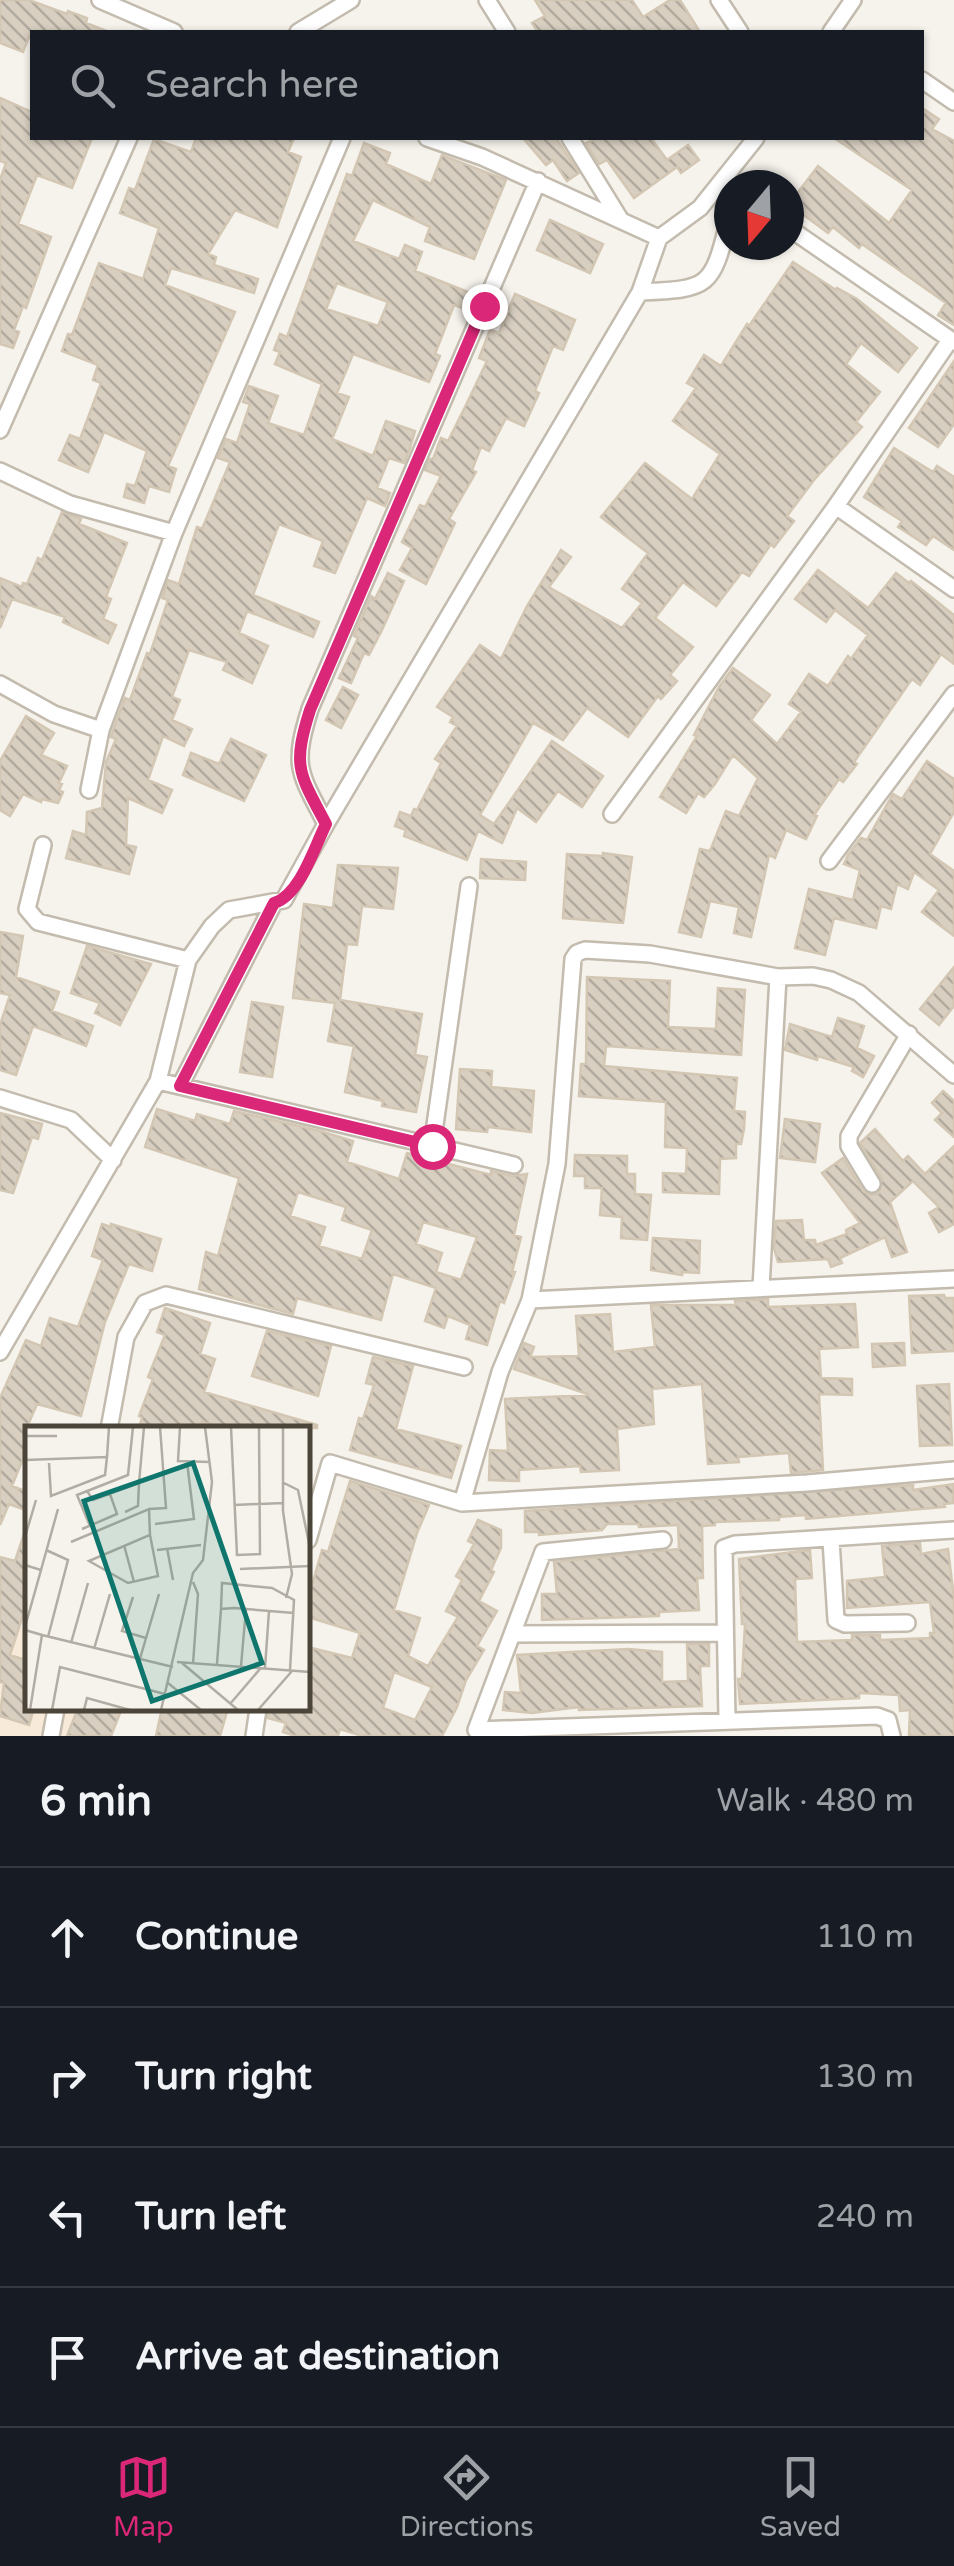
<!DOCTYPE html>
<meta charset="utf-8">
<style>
:root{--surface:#171b24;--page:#20242c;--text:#f1f3f6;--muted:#9ea1a6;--line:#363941;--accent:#db2777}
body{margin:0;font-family:"Varela Round",sans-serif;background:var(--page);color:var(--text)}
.compass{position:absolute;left:714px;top:170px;width:90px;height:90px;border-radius:50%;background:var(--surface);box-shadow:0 2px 8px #0004;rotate:199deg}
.stop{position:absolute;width:30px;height:30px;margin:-22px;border:8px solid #db2777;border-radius:50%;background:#fff}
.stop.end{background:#db2777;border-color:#fff;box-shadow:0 2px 10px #0008}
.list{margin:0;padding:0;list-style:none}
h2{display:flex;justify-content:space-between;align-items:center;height:130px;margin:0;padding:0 40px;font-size:42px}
h2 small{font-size:32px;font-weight:400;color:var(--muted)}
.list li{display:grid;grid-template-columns:65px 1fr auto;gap:30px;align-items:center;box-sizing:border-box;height:140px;padding:0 40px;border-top:2px solid var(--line)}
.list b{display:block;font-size:38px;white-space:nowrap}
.list em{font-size:32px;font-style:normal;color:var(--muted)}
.icon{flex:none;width:55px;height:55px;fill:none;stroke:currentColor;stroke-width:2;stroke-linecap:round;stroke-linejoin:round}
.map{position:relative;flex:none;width:954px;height:1736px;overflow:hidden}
.search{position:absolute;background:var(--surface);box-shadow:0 2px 8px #0004;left:30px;right:30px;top:30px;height:110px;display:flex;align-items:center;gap:25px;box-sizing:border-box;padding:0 35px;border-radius:0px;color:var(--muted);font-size:38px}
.sheet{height:690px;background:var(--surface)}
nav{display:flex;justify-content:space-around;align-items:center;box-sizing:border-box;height:140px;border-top:2px solid var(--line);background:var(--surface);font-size:28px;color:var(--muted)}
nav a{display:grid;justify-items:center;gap:5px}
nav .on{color:var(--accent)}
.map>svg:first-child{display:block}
.commercial{fill:#f7ead8}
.building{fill:url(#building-back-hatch);stroke:#d3c7b4;stroke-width:2.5;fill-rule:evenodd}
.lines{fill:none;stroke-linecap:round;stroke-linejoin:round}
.street-casing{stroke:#c2bbae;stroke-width:20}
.street{stroke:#fff;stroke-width:15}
.route{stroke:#db2777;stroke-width:12}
.inset-road{fill:none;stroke:#b2ada4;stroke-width:2.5}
.view{fill:#0f766e;fill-opacity:0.15;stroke:#0f766e;stroke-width:5}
.inset-edge{fill:none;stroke:#4b4439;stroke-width:5}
</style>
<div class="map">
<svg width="954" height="1736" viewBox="0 0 954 1736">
<defs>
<pattern id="building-back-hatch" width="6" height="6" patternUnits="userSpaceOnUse" patternTransform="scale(2.5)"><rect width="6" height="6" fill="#d8cfc1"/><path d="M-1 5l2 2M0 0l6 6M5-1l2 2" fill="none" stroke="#b1aa9e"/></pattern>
</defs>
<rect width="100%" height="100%" fill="#f6f3ec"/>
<!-- commercial -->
<path class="commercial" d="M0,1592l27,45 1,72h43l16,27h-87z"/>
<!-- building -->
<path class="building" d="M0,0h29l38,14 1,-3 19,7 -1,5 23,9h-78l-8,20 -23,-9z
M535,0h97l11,17 27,-17h10l20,32h-162l-6,-9 13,-7z
M0,98l32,14v26h60l-20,50 -35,-13 -19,49 33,13 -25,71 -3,-2 -9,24 5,2 -6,16 -13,-4v-164l6,-17 -6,-2z
M922,108l17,11 -7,10 22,12v184l-16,-10 8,-12 -84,-59 -3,4 -26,-21 -5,6 -39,-29 29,-38 71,57 23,-33 -78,-52h88z
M196,138h98l-6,14 13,5 -24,70 -42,-17 -27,44 8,3 -2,8 44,14 -4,14 -83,-25 -6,17 70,27 -67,154 8,3 -7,23 -20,-6 -5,17 -20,-6 3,-13 8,2 12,-35 -43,-19 -16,40 -29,-12 11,-25 10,4 21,-56 -8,-3 5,-15 -36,-14 6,-17 4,1 27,-72 44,16 16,-51 -39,-15 9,-25 6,2 19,-51 37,13z
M523,138h33l23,35 -12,8 -14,-21 -7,5z
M597,138h54l16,22 21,-15 11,15 -18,13 -4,-6 -43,31 -27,-38 -8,4 -13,-21z
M364,143l26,10 -4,11 45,20 11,-29 64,25 -32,79 -49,-18 5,-14 -57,-27 -20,41 46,18 6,-14 17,7 -7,19 53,21 -6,16 -8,-3 -19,49 5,2 -11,26 -76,-28 -16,39 12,4 -17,42 41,17 13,-35 29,10 -6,20 -5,12 -15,-5 -12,30 13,5 -5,13 -18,-8 -32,75 -21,-7 9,-25 -44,-17 -26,71 66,27 -6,15 -66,-26 -8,22 29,13 -16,37 -29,-13 4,-8 -38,-12 -17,47 8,3 -8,20 20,9 -8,17 -21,-10 -15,44 24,10 -10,23 -34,-15 -2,47 10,2 -7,27 -63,-16 7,-27 13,4 1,-23 15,-4 4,-46 10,-23 -5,-2 1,-4 13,-35 5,2 17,-47 3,1 18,-54 -6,-2 6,-18 11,4 18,-57 5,2 28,-67 -12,-4 8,-19 11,4 13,-39 -7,-2 6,-16 29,10 -10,27 36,12 18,-51 -47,-20 5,-12 -6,-2 6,-16 7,3 60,-163 5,2zM337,283l51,19 -10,24 -52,-17z
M550,220l53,24 -13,29 -53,-23z
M793,262l43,28 1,-2 20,11 60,49 -19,24 -37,-29 -15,21 34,28 -24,30 6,5 -48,53 -27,36 7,5 -20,26 -3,-3 -22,32 -7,-4 -26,34 -33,-24 -28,36 38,29 -23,28 7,6 -16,18 -3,-3 -30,41 -41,-29 -24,32 -30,-17 -53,92 14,9 58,-83 51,35 -21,31 -24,-16 -22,31 -19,-14 -15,35 -24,-12 -11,29 -63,-24 2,-6 -11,-4 5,-14 11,4 3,-7 3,1 24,-47 -6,-4 22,-33 -7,-4 3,-5 -16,-10 43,-62 21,14 26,-53 34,-56 10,7 -22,30 3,2 70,39 20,-25 -20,-14 26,-36 -47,-36 44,-54 47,36 28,-45 -47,-33 23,-33 -9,-5 17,-28 17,11 26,-42 2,2z
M515,294l60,26 -12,30 -10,-4 -18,45 4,2 -15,33 -18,-8 -17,33 -8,-4 -9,23 4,2 -27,47 6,4 -29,61 -26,-14 12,-22 -10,-6 18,-37 5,2 16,-31 -16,-6 5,-11h3l8,-21 7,3 18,-36 21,-44 -8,-3 11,-28 9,3z
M954,361v63l-16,23 -29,-19z
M894,448l39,24 4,-6 17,11v73l-21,-14 -7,9 -28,-18 4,-6 -38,-24z
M62,512l19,7 -2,5 48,19 -21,54 5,2 -8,20 13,6 -8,18 -45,-21 2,-5 -53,-18 -12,29v-50l22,9 1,-4 4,1 11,-26 4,2z
M818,570l50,38 28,-35 13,10 2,-2 43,34v49l-13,-10 -21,31 -8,-6 -58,83 3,2 -14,18 -4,-3 -25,36 3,1 -11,23 -20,-9 -11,28 -6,-3 -18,82 -17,-4 5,-26 -29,-6 -9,36 -22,-5 21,-83 10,2 16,-40 13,5 19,-38 -25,-23 -18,29 -11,13 -6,-4 -12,20 -26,-16 37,-61 -3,-1 25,-48 14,-19 37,27 -19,25 26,24 24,-32 -12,-8 20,-30 19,12 20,-30 3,3 17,-24 -33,-25 -9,12 -31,-23z
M388,573l16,8 -23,51 -12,23 -5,-2 -13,30 -12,-5 19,-40 -4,-2 17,-40 4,3z
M343,687l15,8 -17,33 -15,-8z
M26,716l28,17 -13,22 26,11 -8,17 3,1 -3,6 4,2 -5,11 -16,-4 -1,3 -18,-8 -13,22 -10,-6v-49z
M231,739l35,16 -22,46 -61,-26 8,-22 28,11z
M927,761l27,18v33l-24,42 24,17v65l-32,-24 17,-22 -25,-18 -6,17 -11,-5 -6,25 -10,-3 -5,22 -42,-10 -9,37 -30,-7 14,-59 44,11 7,-30 -16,-6 4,-9 13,-17 6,2 26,-46 9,5z
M603,853l29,4 -9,66 -60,-5 4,-64 36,2z
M481,859l45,3 -1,18 -45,-2z
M338,865l60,3 -5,41 -31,-3 -5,39 -10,-1 -7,56 82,14 -7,41 12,2 -11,55 -34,-6 1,-5 -38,-9 9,-46 -26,-5 7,-38 -42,-5 11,-94 29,4z
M0,932l23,4 -7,41 43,15 -7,19 41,15 -7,20 -53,-20 -17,49 -16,-5v-45l10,-30 -10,-2z
M87,946l64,18 -31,61 -25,-12 5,-10 -29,-10z
M954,967v39l-15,19 -19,-16z
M587,977l83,4 -2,46 48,2 2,-41 27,2 -4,65 -135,-9 -2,20 133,12 -3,33 11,1 -1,17 -3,15h-5v14l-16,1 -1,35 -56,-2v-19l23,1 1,-26 -22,-1 1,-45 -87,-6 2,-32h5z
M252,1002l31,5 -11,70 -32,-5z
M838,1018l26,8 -7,22 17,8 -11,21 -11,-6 2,-4 -36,-11 -1,4 -32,-10 5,-26 42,13z
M460,1069l32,2 -1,16 43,4 -3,41 -43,-5 -1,5 -31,-3z
M943,1091l11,10v36l-19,-17 7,-7 -10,-10z
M157,1109l38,12 2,-7 33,10 4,-13 86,20 33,10 -6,21 52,17 8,-26 84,22v-4l21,5 15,-2 -13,61 7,2 -9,35h3l-11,31 -4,-2 -13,44 -21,-6 4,-14 -22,-9 -4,12 -19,-7 11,-33 -43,-14 -12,46 -84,-22 -4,16 -94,-25 7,-37 12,4 21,-78 -94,-31zM298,1192l48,15 -4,13 30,10 -10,29 -43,-13 6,-19 -35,-11zM423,1222l54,15 -16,43 -25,-8 6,-19 -26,-9z
M0,1113l42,11 -4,15 -6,-2 -19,56 -13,-3z
M785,1119l35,5 -5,38 -35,-4z
M875,1129l28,32 5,-5 17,18 29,-28v78l-15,8 -10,-19 10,-6 -26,-26 -23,21 17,50 -15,5 -7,-20 -45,21 2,5 -11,4 -3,-8 -50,3 -4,-14 2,-27 26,-1 2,20h11l1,5 31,-11 -1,-4 14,-7 -38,-50 21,-15 20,33 8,4 8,-2 3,-14 -22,-36z
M575,1155l52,1v18h8v20l16,1 -4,45 -26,-2 1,-21 -22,-2 2,-27h-17v-12h-11z
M102,1224l9,3v-3l50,15 -9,32 -23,-7 -24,58 -24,94 -44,-12 -9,21v21l-16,40 16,6v19l-19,-7 -9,21v-127l26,-58 15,6 9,-28 28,9 25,-67 -11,-4z
M653,1238l47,3 -1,32 -17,-1v3l-31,-5z
M944,1295l1,3h9v53l-42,2 -3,-57z
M768,1299v8l87,-3 3,43 -39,2 2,29 31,1v16l-33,-1 4,76 -32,3 -2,-20 -51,4 1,5 -31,2 -6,-80 -50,5 2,35 -37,5 2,41 -38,2 -1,-6 -61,4v11l-30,-1 1,-30 18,1 -3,-52 85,-4 -76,-26 10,-26 10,4 -4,10 49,-1 -3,-40 34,-2 3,38 42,-5 -4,-42h85l-1,-4z
M165,1308l45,15 -10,31 15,5 -11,33 113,33v3h-92l-23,-6 -3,6h-60l3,-10 -3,-2 14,-37 -5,-2 17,-42 -8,-3z
M267,1331l64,15 -13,50 -66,-20z
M904,1343l1,22 -32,2 -1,-23z
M373,1357l40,9 -17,63 65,17 -10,32 -101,-28 9,-32 4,1 11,-34 -8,-2z
M949,1384l3,61 -32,1 -3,-60z
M350,1481l79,24 -12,28 -23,77 26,8 -12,38 20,10 30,-49 -12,-6 16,-31 -6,-4 18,-32 -6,-3 10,-21 23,10v18l-10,22 3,2 -15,29 18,10 -20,35 7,4 -18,30 -9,27 -15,29h-80l-22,-7 -2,7h-43l-12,-4 3,-9 -18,-5 1,-10h39v-61l44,11 8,-25 -52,-16v-18l14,-49 6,2zM394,1672l38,15 -17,33 -32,-12z
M954,1484l-1,19 -9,1 1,3 -139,12v-4l-27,2v3l-64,2v3l-13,1 1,52h-6l2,32 -40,2v4l-117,4v-26h15l-3,-32 125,-13 -1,-24 -39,2v-3h-32l-5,6 -63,5v-3h-14v-21l388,-26v5z
M25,1531l3,69 -18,55 18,6v47h6l-5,17 -29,-9 4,-33 -4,-1v-125l15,4z
M920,1543l1,11 27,-5 6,49v138h-45l1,-26 -10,1 -1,-16 -40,-2v5l-119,6 -2,-25h4l3,-55h-3l-3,-65 71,-9 2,28 -17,1 2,63 55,-2v-5h28v5l50,-2v-5h4l-4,-31 -83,6v-27l38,-4 -3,-31z
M687,1644h22v22h-9l2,40 -123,4v-3l-47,6 -29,-3 2,-18 16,1 -4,-38 111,-6 34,3v30l26,-1z
M78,1708h44l-11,28h-44z
M162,1708h66l-8,28h-64z"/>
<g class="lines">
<defs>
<path id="street" d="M100,0l74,32
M487,0l20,32
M719,0l21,32
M298,32l53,-32
M831,32l22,-32
M922,80l32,22
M427,138l55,19 177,81
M570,138l50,81
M789,228l165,114
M640,292c70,-3 72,-4 89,-73
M0,430l129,-292
M0,471l70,33 104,29 168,-395
M836,506l118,83
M0,684l54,30 47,16 73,-197
M89,790l12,-60
M612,814l224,-308 114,-166
M326,824c-27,-52 -34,-57 -16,-115l228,-528
M43,845l-16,64 11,13 150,38
M829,861l125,-167
M158,1081l356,84
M180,1086l94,-183
M0,1098l71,22 42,40
M432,1146l37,-260
M872,1184l-23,-38v-10l60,-102
M954,1279l-424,21 -30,72 -38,131 345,-20 147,-13
M761,1288l17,-311
M530,1300l27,-136 16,-205 4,-6 8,-3 65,4 128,23 35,-1 18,4 28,13 95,82
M0,1352l158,-271 30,-121 24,-34 17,-16 55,-10 42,-76 314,-532 19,-54 41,-30 56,-70
M109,1429l17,-92 19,-34 21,-8 298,72
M308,1540l22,-77 132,40
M663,1540l-120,12 -67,178 401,-14 11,4 4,16
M831,1540l5,80 9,4 62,-1
M513,1634l212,-1
M727,1720l-3,-172 11,-4 219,-14
M51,1736l5,-27
M254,1736l4,-27"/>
</defs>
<!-- street casing -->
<use href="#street" class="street-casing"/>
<!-- street -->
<use href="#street" class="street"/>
</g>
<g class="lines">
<!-- route -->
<path class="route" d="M432,1146l-252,-60 94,-183c26,-8 40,-55 52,-79 -27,-51 -34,-57 -16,-114l174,-404"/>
</g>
<!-- overview -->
<g transform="translate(25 1426)">
<rect width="285" height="285" fill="#f6f3ec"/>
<path class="inset-road" d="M155,1l-2,34 32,1M206,1l6,128 23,-1 -1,-127M258,1v84l9,63 -6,24M0,10h32M82,31l2,-30M0,34l82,-3 -2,18 -54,21 -2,-33M257,56l16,8 12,58M114,57l5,-56M62,65l6,9 46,-17 -1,23 -13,6M209,79l49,-2M124,83l17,-1 -6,-81M130,98l39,-5 -7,-57M65,100l-13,-31 51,-20 5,-48M57,103l35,-15 -7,-20M0,111l11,-37M46,116l78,-33 1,26 -61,26 39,22 30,-7 -8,-41M99,119l10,37M142,122l6,32M21,124l22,10 -20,77M132,124l44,-5M0,139l16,5 -16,57M215,143l70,-3M16,144l17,-61M168,156l5,12 -5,70M108,171l-11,34 24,7M196,183l1,-26 50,5 22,12 -4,70M221,183l48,4M0,204l17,5 -12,75M17,209l131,32M46,217l17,-60M69,223l16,-55M114,236l20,-68M152,236l133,10M157,237l56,47M192,238l4,-55 13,-1 12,1 -5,57M240,242l4,-57M143,257l33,27M205,278l30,-35M27,284l8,-43 105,27M59,284l3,-12 43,12M136,284l32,-137 10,-13 9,-78 -7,-55M233,284l34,-39"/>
<path class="view" d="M168,37l69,200 -110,38 -68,-200z"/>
<rect width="285" height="285" class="inset-edge"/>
</g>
</svg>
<svg class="compass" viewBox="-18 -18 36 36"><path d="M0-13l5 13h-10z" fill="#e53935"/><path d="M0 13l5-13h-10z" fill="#9ea1a6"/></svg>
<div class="stop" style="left:432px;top:1146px"></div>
<div class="stop end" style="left:484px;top:306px"></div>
<div class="search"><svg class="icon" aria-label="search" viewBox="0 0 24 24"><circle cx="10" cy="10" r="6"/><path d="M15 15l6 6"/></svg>Search here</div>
</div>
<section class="sheet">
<h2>6 min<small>Walk · 480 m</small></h2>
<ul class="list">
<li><svg class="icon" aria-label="ahead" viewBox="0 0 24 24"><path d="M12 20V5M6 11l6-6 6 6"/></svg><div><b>Continue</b></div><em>110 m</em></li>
<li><svg class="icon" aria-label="right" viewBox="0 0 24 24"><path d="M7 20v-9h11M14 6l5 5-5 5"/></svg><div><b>Turn right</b></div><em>130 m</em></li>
<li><svg class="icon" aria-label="left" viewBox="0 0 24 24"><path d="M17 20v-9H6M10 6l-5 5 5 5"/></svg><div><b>Turn left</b></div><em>240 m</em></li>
<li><svg class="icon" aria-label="arrive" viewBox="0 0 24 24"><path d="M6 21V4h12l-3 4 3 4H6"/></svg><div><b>Arrive at destination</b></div></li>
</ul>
</section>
<nav>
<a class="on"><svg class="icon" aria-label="map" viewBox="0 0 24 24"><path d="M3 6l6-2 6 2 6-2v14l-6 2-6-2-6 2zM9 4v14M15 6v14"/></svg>Map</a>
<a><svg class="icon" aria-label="directions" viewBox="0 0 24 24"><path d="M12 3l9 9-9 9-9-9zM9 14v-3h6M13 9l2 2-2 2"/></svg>Directions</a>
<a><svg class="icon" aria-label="saved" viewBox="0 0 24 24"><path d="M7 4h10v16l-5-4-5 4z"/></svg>Saved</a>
</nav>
